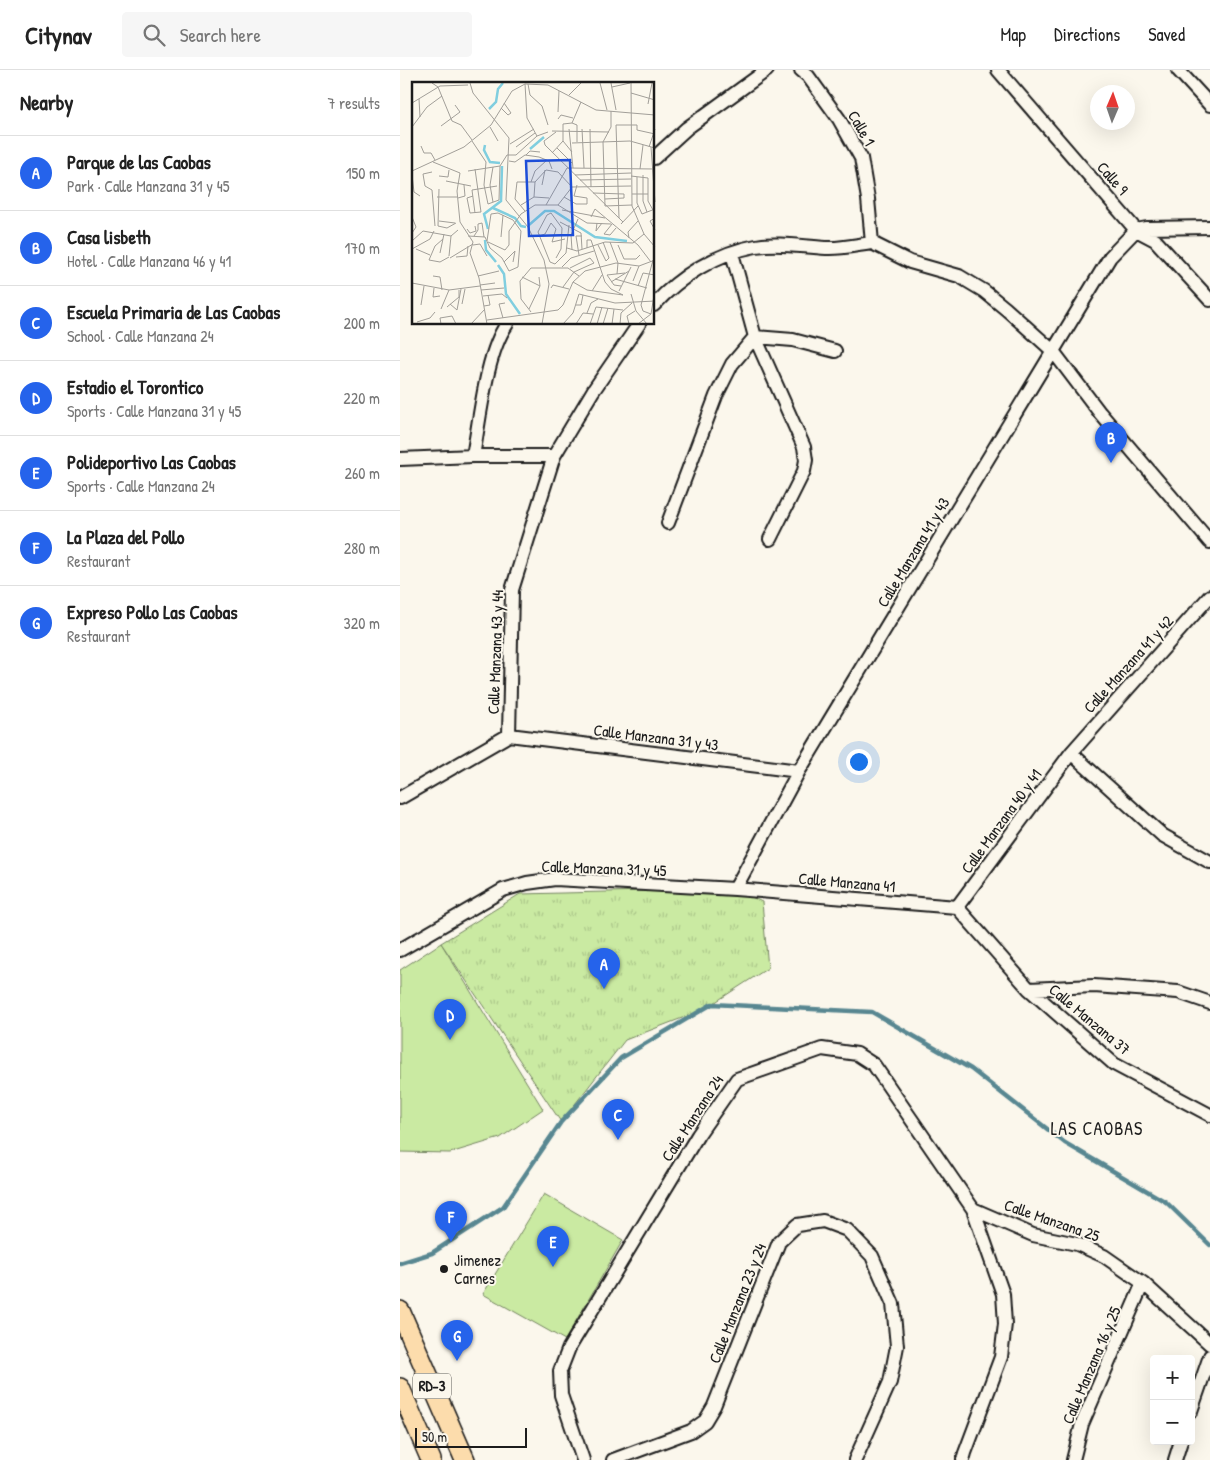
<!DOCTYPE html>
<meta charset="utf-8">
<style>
:root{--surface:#fff;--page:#f6f6f6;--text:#222;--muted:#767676;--line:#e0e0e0;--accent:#2563eb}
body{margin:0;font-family:"Patrick Hand",sans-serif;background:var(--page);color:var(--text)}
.controls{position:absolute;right:15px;bottom:15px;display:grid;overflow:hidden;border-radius:5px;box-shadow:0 5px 20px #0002}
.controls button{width:45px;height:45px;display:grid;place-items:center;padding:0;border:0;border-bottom:1px solid var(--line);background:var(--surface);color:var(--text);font:25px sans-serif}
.compass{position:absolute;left:690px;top:15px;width:45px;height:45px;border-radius:50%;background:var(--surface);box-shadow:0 5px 20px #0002;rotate:2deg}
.scale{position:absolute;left:15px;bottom:12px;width:112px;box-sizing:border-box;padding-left:5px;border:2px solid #1c1c1c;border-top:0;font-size:14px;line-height:18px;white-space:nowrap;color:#1c1c1c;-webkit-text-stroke:4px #fbf7ec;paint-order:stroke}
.you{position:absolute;left:458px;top:691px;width:18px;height:18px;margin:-12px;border:4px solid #fff;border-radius:50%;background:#1a73e8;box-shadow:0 0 0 8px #1a73e833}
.badge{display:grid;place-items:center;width:32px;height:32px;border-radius:50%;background:var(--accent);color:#fff;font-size:16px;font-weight:700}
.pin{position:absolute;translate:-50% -41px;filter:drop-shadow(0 1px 2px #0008)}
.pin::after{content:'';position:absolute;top:26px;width:18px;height:15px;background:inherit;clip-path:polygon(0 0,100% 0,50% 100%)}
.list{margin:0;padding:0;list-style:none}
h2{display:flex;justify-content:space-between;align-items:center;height:65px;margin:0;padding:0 20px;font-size:21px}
h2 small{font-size:16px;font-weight:400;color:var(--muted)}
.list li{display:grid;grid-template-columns:32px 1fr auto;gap:15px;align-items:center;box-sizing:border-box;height:75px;padding:0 20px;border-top:1px solid var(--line)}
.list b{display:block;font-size:19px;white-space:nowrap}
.list p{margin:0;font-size:16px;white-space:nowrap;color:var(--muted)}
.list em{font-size:16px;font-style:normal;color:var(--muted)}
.icon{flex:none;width:28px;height:28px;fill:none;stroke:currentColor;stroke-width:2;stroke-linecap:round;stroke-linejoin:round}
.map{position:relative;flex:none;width:810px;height:1390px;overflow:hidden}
header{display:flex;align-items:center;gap:30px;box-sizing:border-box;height:70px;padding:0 25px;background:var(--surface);border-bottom:1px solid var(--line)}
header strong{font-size:24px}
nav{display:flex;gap:28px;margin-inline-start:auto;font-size:18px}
.search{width:350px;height:45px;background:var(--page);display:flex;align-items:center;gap:12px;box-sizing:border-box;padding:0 18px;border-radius:5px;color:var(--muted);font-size:19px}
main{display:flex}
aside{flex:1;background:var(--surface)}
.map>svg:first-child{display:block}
.grass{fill:#caeaa2;stroke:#73835f}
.park{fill:url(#park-tufts);stroke:#73835f}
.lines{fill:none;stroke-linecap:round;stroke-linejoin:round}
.stream{stroke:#588791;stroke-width:4.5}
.minor-casing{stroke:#1c1c1c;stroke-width:16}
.primary-casing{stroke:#1c1c1c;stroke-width:22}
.minor{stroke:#fbf7ec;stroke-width:12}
.primary{stroke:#fcdcac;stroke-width:19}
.poi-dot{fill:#1c1c1c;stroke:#fbf7ec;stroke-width:2}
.labels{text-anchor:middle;stroke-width:4;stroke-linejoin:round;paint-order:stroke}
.shield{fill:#fbf7ec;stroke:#5f5e5a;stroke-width:1}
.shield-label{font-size:15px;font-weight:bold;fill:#1c1c1c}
.street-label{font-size:16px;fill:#1c1c1c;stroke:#fbf7ec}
.poi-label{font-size:16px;fill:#1c1c1c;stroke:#fbf7ec;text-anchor:start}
.neighbourhood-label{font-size:18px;letter-spacing:1px;fill:#1c1c1c;stroke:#fbf7ec}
.inset-river{fill:none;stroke:#80cedf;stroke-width:2.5}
.inset-road{fill:none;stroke:#a29f99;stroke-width:1}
.view{fill:#1d4ed8;fill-opacity:0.15;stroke:#1d4ed8;stroke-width:2.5}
.inset-edge{fill:none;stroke:#1c1c1c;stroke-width:2.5}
</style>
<header>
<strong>Citynav</strong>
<div class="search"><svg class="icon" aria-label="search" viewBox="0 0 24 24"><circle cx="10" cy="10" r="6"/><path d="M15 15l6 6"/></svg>Search here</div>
<nav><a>Map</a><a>Directions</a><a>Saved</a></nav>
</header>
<main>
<aside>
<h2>Nearby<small>7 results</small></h2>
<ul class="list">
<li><span class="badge">A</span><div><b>Parque de las Caobas</b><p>Park · Calle Manzana 31 y 45</p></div><em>150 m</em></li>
<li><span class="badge">B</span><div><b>Casa lisbeth</b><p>Hotel · Calle Manzana 46 y 41</p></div><em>170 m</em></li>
<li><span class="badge">C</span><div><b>Escuela Primaria de Las Caobas</b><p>School · Calle Manzana 24</p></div><em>200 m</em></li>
<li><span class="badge">D</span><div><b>Estadio el Torontico</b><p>Sports · Calle Manzana 31 y 45</p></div><em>220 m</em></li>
<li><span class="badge">E</span><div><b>Polideportivo Las Caobas</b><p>Sports · Calle Manzana 24</p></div><em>260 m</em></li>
<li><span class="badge">F</span><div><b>La Plaza del Pollo</b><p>Restaurant</p></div><em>280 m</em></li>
<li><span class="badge">G</span><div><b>Expreso Pollo Las Caobas</b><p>Restaurant</p></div><em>320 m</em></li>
</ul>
</aside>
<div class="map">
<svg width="810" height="1390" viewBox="0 0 810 1390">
<defs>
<pattern id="park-tufts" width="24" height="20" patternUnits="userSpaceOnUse" patternTransform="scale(1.25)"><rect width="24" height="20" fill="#caeaa2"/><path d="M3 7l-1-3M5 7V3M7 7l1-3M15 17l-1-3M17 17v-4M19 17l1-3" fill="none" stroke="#adc88b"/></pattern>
</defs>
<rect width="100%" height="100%" fill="#fbf7ec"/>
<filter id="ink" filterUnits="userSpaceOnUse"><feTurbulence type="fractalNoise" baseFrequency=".02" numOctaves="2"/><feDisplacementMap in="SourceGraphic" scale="10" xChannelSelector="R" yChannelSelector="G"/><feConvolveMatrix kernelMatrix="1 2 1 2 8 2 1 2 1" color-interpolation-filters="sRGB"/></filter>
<g filter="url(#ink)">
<!-- grass -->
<path class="grass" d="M41,873l102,166 -43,29 -50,15 -50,-1v-182z
M144,1124l79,46 -58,100 -82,-46z"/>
<!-- park -->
<path class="park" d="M335,819l27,13 6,66 -65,42 -78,30 -64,82 -120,-179 79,-49z"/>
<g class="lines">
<!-- stream -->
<path class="stream" d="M0,1193l32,-10 71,-46 58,-85 60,-64 91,-54 160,8 99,57 94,74 101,59 44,43"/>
<defs>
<path id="minor" d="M401,0l7,6 31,43 22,39 7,41 4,44
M598,0l138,160 19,10 55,60
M778,0l32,35
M254,88l33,-30 80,-58
M472,173l38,19 49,14 25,15 22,18 47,42 47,62 110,129
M254,235c26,-29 63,-52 102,-59 23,-4 47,1 70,2 14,1 31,-3 46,-5
M73,386c7,-37 13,-103 34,-132
M0,389l73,-3h81
M268,453l48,-127 16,-32 23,-27 -23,-84
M370,469l34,-68 2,-11 -2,-13 -49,-110 38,3 42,11
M109,665l3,-145 42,-134 39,-65 46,-67
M109,665l290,36
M671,683l91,82 48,27
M0,728l109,-63
M335,819l64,-118 311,-514 26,-27 11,-2 63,-1
M557,837l114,-154 139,-157
M557,837l72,82 85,75 96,51
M0,880l103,-60 24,-7 28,-4 180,10 222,18
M629,919l65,-3 84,6 32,11
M573,1139l60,26 44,9 27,12 39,27 67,61
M791,1341l19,-55
M183,1390l-22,-65 -1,-24 9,-23 129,-213 39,-56 85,-30 35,5 17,11 99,144 30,85 2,30 -4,33 -36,96 -2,7
M213,1390l78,-29 14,-10 9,-15 65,-164 18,-17 26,-4 24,9 25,26 21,48 4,42 -7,36 -35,78
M673,1390l9,-36 61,-141
M775,1390l6,-19"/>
<path id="primary" d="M0,1241l65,149
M0,1318l31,72"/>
</defs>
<!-- minor casing -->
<use href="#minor" class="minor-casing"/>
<!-- primary casing -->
<use href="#primary" class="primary-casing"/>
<!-- minor -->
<use href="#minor" class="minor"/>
<!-- primary -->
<use href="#primary" class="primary"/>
</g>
</g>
<!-- markers -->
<circle class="poi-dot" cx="44" cy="1199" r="5"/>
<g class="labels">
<!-- shield labels -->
<rect class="shield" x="13" y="1303.5" width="38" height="25" rx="4"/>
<g class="shield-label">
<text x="32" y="1321">RD-3</text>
</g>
<!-- street labels -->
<g class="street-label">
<text transform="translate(462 58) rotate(60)" y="6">Calle 1</text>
<text transform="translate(713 108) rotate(49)" y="6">Calle 9</text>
<text transform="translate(513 482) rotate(-59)" y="6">Calle Manzana 41 y 43</text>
<text transform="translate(95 582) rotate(-88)" y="6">Calle Manzana 43 y 44</text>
<text transform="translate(728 594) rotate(-48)" y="6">Calle Manzana 41 y 42</text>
<text transform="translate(256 667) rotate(7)" y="6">Calle Manzana 31 y 43</text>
<text transform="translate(601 751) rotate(-54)" y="6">Calle Manzana 40 y 41</text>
<text transform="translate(204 798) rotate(2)" y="6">Calle Manzana 31 y 45</text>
<text transform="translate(447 812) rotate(5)" y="6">Calle Manzana 41</text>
<text transform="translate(690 949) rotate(40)" y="6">Calle Manzana 37</text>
<text transform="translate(292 1048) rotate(-57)" y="6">Calle Manzana 24</text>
<text transform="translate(652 1150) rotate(19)" y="6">Calle Manzana 25</text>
<text transform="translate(337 1233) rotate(-68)" y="6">Calle Manzana 23 y 24</text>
<text transform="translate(691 1295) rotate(-67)" y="6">Calle Manzana 16 y 25</text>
</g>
<!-- poi labels -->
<g class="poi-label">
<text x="54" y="1196">Jimenez<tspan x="54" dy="18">Carnes</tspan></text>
</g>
<!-- neighbourhood labels -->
<g class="neighbourhood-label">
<text x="697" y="1065">LAS CAOBAS</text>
</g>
</g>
<!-- overview -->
<g transform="translate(12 12)">
<rect width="242" height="242" fill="#fbf7ec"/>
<path class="inset-river" d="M77,27l7,-7 2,-13 5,-6M73,63l-1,5 6,12 10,1M118,67l14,-12M81,126l22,10 6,8 5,1M117,143l16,-14h9l41,26 32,4M76,147l-4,-15 17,-13 1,-35M73,158l1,10 10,12M86,183l6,9 2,20 14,20"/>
<path class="inset-road" d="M20,1l6,4 14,34 9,4 11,15M58,1l3,10 36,45 -3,62 22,27 16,33 5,24 -7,40M188,1l7,27M199,1l5,27M219,1l1,123 12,28 11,13M113,2l2,34 10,18M116,2l2,11 12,11 6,19M200,5l18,-4M219,11l24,7M157,13l12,-12M7,17l1,18M0,21l28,-17 28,-1M236,22l4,-21M89,26l7,7 3,-2 -7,-10M199,29v16l-8,15 2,64 27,-1M146,30l1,-21M146,37l3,-4 12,3M160,41l5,2v17M160,41l9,-21M204,43l3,93M204,43h21v5l18,4M29,44l19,-14 -5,-7M0,45l15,-20 15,-11M78,45l8,14M157,47l4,39M170,47l2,39M178,47l1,58M140,49l57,1M144,50l-12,9 1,4 78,77M60,59l14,21 -2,23 4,19 11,-4 1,-34M160,61l58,-2 25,7M98,62l24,-15M9,64l3,7h7l4,7M104,65l19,-14M237,65l6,-18M239,65l4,55M145,66l15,15M160,70l-9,-11v-17l9,-1M140,71l11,-12M114,73l4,-4 10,1M97,79l6,1 10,-7 14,2 10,4 3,8M21,80l27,11 -3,18 3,31 13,20 -3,11M88,84l7,-11h9l21,-19 11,-4M228,87l3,-24M0,89l52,-24 27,-22 21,-34 13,-7 23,1 48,25 59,5M56,89l32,-5M20,90l-9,2 2,12 7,4 3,36M0,93l2,17 6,4M163,93l56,-2M231,93v26l4,11M27,94l9,1 1,-7M219,94l17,2M225,95v26l5,11 13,-5M236,96v23l5,9M168,98l51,-1M34,99l25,5M119,100l4,-11 12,-11M130,103l3,-15M160,105l59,-1M27,107l-1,37 9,2 9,-5M181,111l31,1v4l-19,1M220,112h16M61,114l-6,2 3,15 11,-1 -6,-43M25,115h20M122,115l1,-15 11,-12 12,2 14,15M122,115l15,1M152,115l12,7h11v-6l-13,-2 3,-11M46,116l7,-2 -1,-11M81,120l-3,-17 3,-18M109,123l13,-8M134,123l21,-37 88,1M146,123l29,18 24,1M146,123l14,-18M150,128l43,8M113,129l-10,-12 2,-17h18M63,131l-3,-23 25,-4M0,135l4,10 -4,6M179,135l4,-8 43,36 13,17M243,136l-5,3 5,9M27,139l16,2M148,140l21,11 1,16M185,141l-1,8 6,-8M200,142l-8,10 6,1 6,-7M209,142l17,-18M55,147l3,4 6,-2 -1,-5M56,154l17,1 5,11 12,10 7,13 9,-4 3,-36 -8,-11 -15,-7 -7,1 -4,27M62,154l4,-6v-6l4,-1 2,14M127,154l6,-2 6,-11 5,6 -4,13 13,-3M89,155l2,-22M217,156l-1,-6 10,-11M0,159l11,-10 28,5M76,160l17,8 4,-5v-14l12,-17 14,-9h23M198,160l8,21 -1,11M61,163l7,-1 7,12M186,163l8,16 3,-3 -6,-16M206,163l6,14h12l4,-4M155,166l10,3 28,-9 28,1 11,-9M175,166v-8h4l14,42 6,7 12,6M0,167l18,-10 4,-8M4,167l14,6M160,168l-1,-15 7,-16M28,171l4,-19M58,171l9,25 8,46M167,173l-3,-19h6M37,174l2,-20 7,-6M44,175l11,-1 1,-10M38,176l23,-14M17,178l6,-14 8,-7M17,178l11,2 9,-5M92,180l11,-11 -2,11M143,182l-5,-2 -12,-30 9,-17 4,-2 11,15 -1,21 -5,9M143,182l11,-11 3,-28M150,185l9,-9 23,-7M21,194l7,1 2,13M66,194l21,-5M110,195l18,9M203,197l32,9M221,199l6,-15M161,200l14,8 36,5M199,200l18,-11M0,201l37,7 31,-4M68,203l15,-2M209,204l-7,-1 -7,-10 18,-2M226,204l5,-13 12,2M151,205l11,-15 20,-9 -4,-5 -20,10M22,206l-1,9 7,-1M139,206l2,-3 16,4M69,208l23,-2M180,209l10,-16M207,209l12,-24M219,212l5,17 11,13M71,214l19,-2 5,4M38,222l7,6 4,-21M50,222l3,-15M9,223l3,-19M164,223h5l2,-10M72,224l6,-1 -2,-10M35,225l12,-10v-7M29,227l8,-19M117,227l11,-23 -1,-9M119,230l-10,-13 -1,-18 11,-13h37l11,8M175,231l4,-10 7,-4M239,232l-8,-3 -2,-6 12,-45M91,236l-4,-14 6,-1M75,238l71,-10 5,-5 10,-23 12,-11 31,-8 23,3 16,-6M5,240l13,-4 5,-6M29,242l-1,-6 12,-2 4,8M59,242l14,-15M151,242l10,-11 6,-19 36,9 40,-2M164,242l7,-11 10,1M178,242l6,-17 27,3M185,242l5,-17M191,242l5,-16M200,242l2,-15M208,242l1,-11 11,-10M217,242l-2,-8 8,-5M226,242l13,-10 4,-25"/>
<path class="view" d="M158,78l3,75 -44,1 -3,-75z"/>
<rect width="242" height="242" class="inset-edge"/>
</g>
</svg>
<div class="controls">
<button>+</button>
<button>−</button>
</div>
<svg class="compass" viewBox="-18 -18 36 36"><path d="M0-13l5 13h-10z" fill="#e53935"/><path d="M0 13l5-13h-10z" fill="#767676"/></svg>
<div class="scale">50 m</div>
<div class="you"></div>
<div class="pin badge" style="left:204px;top:919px">A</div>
<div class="pin badge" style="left:711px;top:393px">B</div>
<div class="pin badge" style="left:218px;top:1070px">C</div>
<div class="pin badge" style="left:50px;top:970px">D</div>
<div class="pin badge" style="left:153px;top:1197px">E</div>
<div class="pin badge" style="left:51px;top:1172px">F</div>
<div class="pin badge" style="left:57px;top:1291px">G</div>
</div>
</main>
